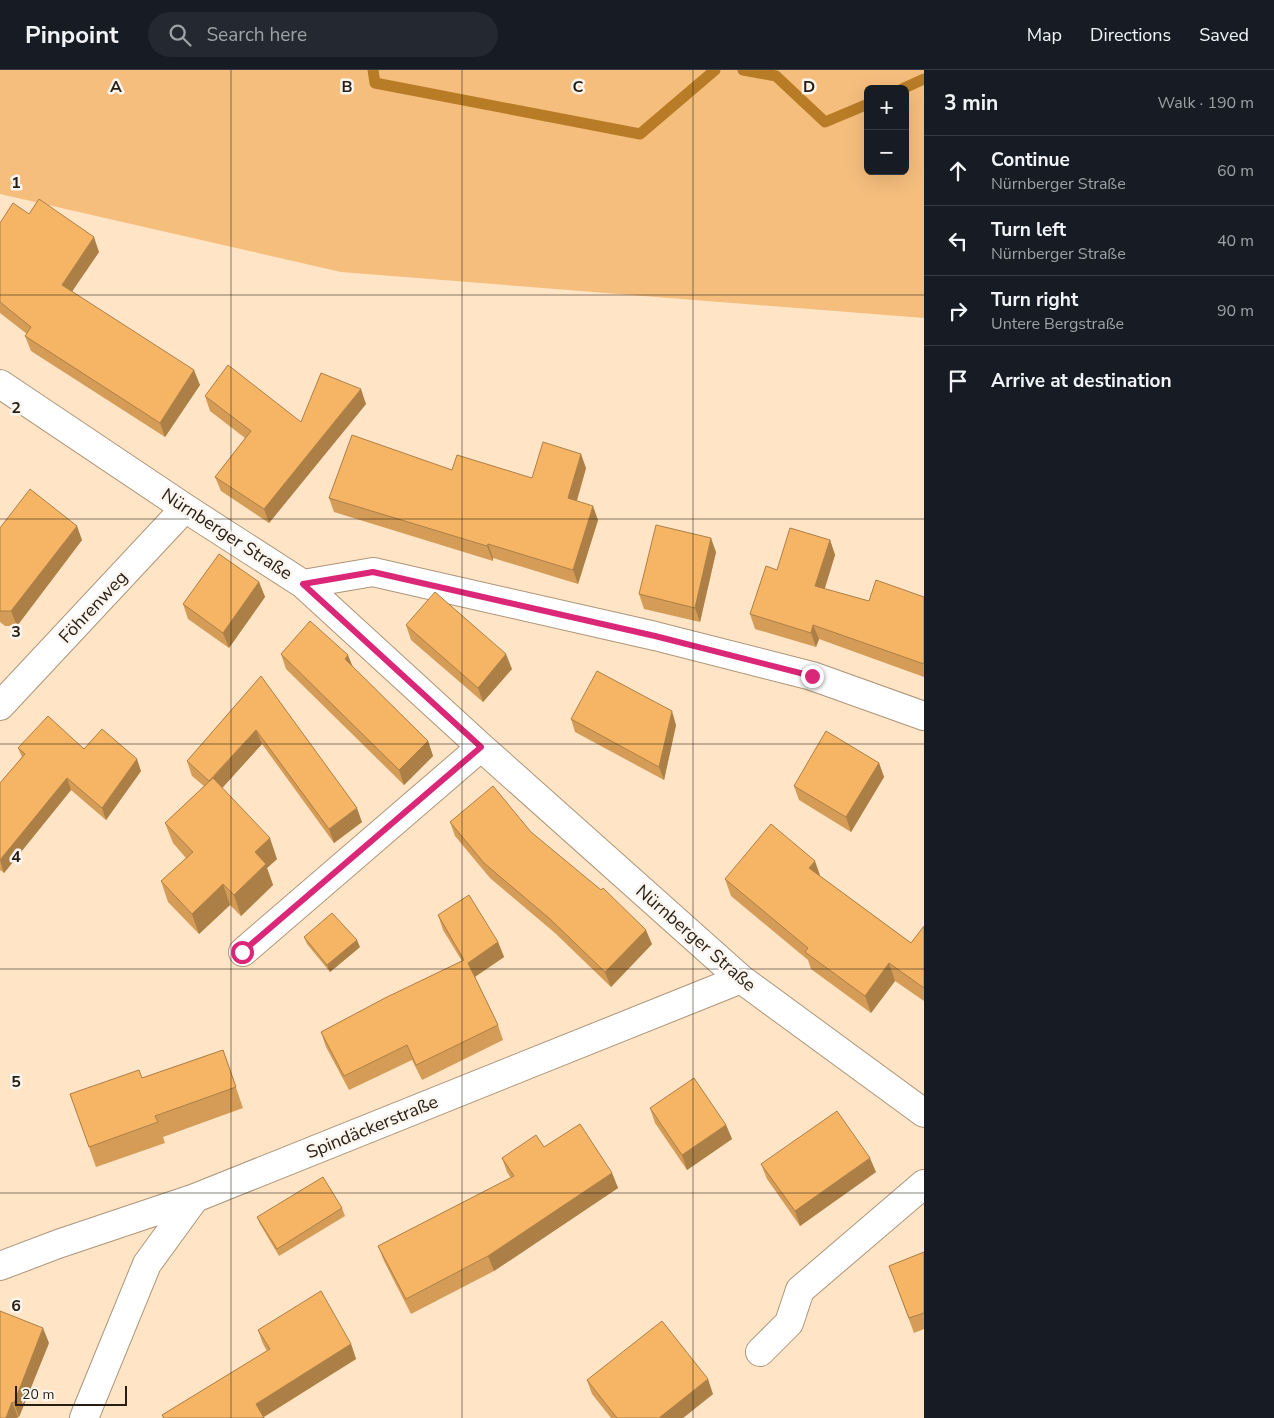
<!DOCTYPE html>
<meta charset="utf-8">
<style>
:root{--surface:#171b24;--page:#242831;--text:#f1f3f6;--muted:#9ea1a6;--line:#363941}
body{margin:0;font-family:"Nunito Sans",sans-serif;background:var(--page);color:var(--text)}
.controls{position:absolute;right:15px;top:15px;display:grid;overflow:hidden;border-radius:8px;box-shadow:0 5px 20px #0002}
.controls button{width:45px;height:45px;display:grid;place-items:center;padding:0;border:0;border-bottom:1px solid var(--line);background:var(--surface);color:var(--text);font:25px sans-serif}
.scale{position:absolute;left:15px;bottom:12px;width:112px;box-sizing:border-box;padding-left:5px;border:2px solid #271d12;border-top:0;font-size:14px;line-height:18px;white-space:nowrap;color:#271d12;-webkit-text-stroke:4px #fbf5ef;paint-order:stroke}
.stop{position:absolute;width:15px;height:15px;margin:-11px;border:4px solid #db2777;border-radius:50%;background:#fff}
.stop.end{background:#db2777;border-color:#fff;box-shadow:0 1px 5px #0008}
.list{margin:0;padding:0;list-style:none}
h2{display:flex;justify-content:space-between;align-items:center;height:65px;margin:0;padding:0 20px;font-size:21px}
h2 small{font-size:16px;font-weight:400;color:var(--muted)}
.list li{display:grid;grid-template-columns:32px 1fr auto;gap:15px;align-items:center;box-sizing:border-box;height:70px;padding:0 20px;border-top:1px solid var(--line)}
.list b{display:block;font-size:19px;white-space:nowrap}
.list p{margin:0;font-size:16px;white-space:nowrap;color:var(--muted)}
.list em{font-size:16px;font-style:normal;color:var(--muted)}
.icon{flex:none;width:28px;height:28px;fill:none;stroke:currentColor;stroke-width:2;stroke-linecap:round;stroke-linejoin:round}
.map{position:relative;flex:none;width:924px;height:1348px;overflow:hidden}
header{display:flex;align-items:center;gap:30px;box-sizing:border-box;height:70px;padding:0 25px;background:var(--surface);border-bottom:1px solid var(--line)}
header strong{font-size:24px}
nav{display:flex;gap:28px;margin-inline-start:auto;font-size:18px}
.search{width:350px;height:45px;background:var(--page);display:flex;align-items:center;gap:12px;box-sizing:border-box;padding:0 18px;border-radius:28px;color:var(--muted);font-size:19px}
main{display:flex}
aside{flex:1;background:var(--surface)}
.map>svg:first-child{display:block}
.green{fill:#f5be7d;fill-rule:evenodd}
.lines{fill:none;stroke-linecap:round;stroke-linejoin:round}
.stream{stroke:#b97c26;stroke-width:11}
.minor-casing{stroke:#ad9579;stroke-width:30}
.minor{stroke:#fff;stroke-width:28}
.wall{fill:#d49c57}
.shaded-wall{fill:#ac7f47}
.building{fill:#f6b565;stroke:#ac7f47}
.route{stroke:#db2777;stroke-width:6}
.grid{fill:none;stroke:#271d12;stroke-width:1;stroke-opacity:0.55}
.labels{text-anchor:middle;stroke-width:5;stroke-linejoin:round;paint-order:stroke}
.street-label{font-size:18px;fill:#271d12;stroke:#fbf5ef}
.grid-label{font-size:16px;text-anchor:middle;font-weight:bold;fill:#271d12;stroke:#fbf5ef;stroke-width:5;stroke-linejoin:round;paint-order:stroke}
</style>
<header>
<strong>Pinpoint</strong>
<div class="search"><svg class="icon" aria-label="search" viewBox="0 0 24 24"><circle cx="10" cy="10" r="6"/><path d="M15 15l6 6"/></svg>Search here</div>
<nav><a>Map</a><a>Directions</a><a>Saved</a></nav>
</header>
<main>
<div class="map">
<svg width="924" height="1348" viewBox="0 0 924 1348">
<rect width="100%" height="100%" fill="#ffe4c6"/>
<!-- green -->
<path class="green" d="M0,0h924v248l-583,-46 -341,-78zM868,19h37v82h-37z"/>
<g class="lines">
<!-- stream -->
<path class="stream" d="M373,0l2,13 265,51 75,-64
M743,0l33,6 49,46 43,-18
M902,19l22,-10"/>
<defs>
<path id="minor" d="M0,314l185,124 118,76 178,163 260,232 183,134
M303,514l70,-12 282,64 157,40 112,40
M0,636l185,-198
M243,882l238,-205
M0,1196l58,-22 137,-46 546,-219
M760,1282l29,-29 11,-33 124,-106
M84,1348l63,-154 48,-66"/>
</defs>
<!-- minor casing -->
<use href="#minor" class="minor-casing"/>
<!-- minor -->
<use href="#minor" class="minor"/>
</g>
<!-- wall -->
<path class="wall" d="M29,144l70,38 -27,39 128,94 -35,52 -134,-86 -6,-15 2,-2 -27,-21v-90z
M205,326l96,26 65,-18 -97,119 -48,-32 -6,-14 30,-39 -35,-27z
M586,398l-9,33 21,19 -20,64 -85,-26v3l-159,-49 -5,-14 203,-20z
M0,458l82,12 -65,86h-12l-5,-4z
M830,470l5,15 -11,34 45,12 55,-4v80l-105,-38 -3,8 -61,-18 -5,-15 27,-44z
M716,482l-16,70 -56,-13 -5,-15z
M259,512l6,15 -36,51 -41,-29 -5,-15z
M406,555l106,44 -29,33 -72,-62z
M281,584l72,13 75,74 5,15 -29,29 -118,-116z
M261,606l101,146 -28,21 -72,-99 -40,44 55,71 -10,9 6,17 -32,31 -11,-11 -31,29 -31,-32 -7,-21 25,-23 -13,-15 -8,-20 39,-37 -12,-10 -5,-15z
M571,649l105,6 -12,55 -89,-48z
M18,678l66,1 57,22 -35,49 -35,-30 -67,83 -4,-3v-87l22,-26z
M879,693l5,14 -33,55 -52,-32 -5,-14z
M450,752l81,10 121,112 -41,43 -56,-54 -65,-55 -35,-42z
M820,806l91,67 13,-17v75l-29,-20 -24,32 -60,-44 -3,-9 -77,-64 -6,-17z
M438,845l60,27 6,15 -29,20 23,48 5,15 -81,40 -10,-20 -63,30 -23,-43 -5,-15 141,-71 -19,-31z
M304,867l56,10 -30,25 -23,-28z
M223,980l20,58 -80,29 2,6 -69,24 -26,-73 72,-16z
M650,1038l76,17 6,14 -45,31 -32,-47z
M544,1077l68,26 6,15 -124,83 -83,43 -27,-53 -6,-15 133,-68 -4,-6 -5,-14z
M761,1094l115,8 -76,54 -33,-47z
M342,1138l3,8 -66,40 -19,-32 -3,-7z
M924,1182v77l-10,4 -25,-67z
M258,1260l93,14 5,15 -92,58v1h-101l-1,-3 105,-64 -4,-7z
M49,1273l-30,74 -19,1z
M587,1310l126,14 -30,24h-72l-19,-24z"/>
<!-- shaded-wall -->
<path class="shaded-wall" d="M94,167l5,15 -32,47 -5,-14z
M194,300l6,15 -35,52 -5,-14z
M361,319l5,15 -97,119 -5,-14z
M581,384l5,14 -13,45 -5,-15z
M593,436l5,14 -20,64 -5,-14z
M77,456l5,14 -65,86 -6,-15z
M711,468l5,14 -16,70 -5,-14z
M830,470l5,15 -14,46 -6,-15z
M488,474l5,14v3l-6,-15z
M259,512l6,15 -36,51 -6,-15z
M813,555l6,14 -3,8 -5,-14z
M506,584l6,15 -29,33 -5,-14z
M348,585l6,15 -9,-11z
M672,641l4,14 -12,55 -5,-13z
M256,660l6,14 -47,52 -5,-15z
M428,671l5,15 -29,29 -5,-15z
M137,689l4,12 -35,49 -4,-12z
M879,693l5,14 -33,55 -5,-15z
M67,708l4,12 -67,83 -4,-13z
M357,738l5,14 -28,21 -5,-14z
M270,768l7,21 -10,9 6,17 -32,31 -7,-21 21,-43z
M815,791l6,17 -12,-10z
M223,814l7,21 -31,29 -7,-20z
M646,860l6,14 -41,43 -6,-15z
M357,870l3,7 -30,25 -3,-7z
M498,872l6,15 -31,21 -5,-15z
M889,893l6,18 -24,32 -6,-17z
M726,1055l6,14 -45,31 -5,-15z
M870,1088l6,14 -76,54 -5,-15z
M612,1103l6,15 -124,83 -6,-15z
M43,1258l6,15 -30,74 -5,-14z
M351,1274l5,15 -94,59 -6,-14z
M708,1309l5,15 -30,24h-24z
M12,1332l6,15 -1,1h-11z"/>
<!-- building -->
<path class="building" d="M39,129l55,38 -32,48 132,85 -34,53 -135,-87 6,-9 -31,-25v-79l13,-20 16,11z
M228,295l73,57 20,-49 40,16 -97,120 -49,-32 36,-46 -46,-35z
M352,365l100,35 5,-15 75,23 11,-36 38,12 -13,44 25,8 -20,64 -85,-26 -1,2 -158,-48z
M30,419l47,37 -66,85h-11v-83z
M656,455l55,13 -16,70 -56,-14z
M790,458l40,12 -15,46 54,15 7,-21 48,17v67l-111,-39 -2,8 -61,-19 16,-48 11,4z
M219,484l40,28 -36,51 -40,-29z
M435,522l71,62 -28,34 -72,-63z
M310,551l38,34 -3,4 83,82 -29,29 -118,-116z
M597,601l75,40 -13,56 -88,-48z
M261,606l96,132 -28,21 -73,-99 -47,51 -22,-20z
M48,646l36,33 18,-20 35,30 -35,49 -35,-30 -67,82v-77l25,-29 -7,-6z
M826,661l53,32 -33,54 -52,-31z
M213,708l57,60 -15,14 11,12 -32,31 -11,-11 -31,30 -31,-33 32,-29 -28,-29z
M493,716l38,46 70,58 2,-2 43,42 -41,42 -55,-53 -66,-56 -34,-41z
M771,754l44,37 -6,7 102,75 13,-17v62l-35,-25 -24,33 -60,-44 3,-4 -83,-69z
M469,825l29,47 -30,21 30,62 -82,40 -9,-20 -63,31 -23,-44 64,-34 79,-38 -26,-45z
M332,843l25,27 -30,25 -23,-28z
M223,980l13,37 -81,29 3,6 -69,25 -19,-53 69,-24 3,8z
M694,1008l32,47 -44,30 -32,-47z
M837,1041l33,47 -75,53 -34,-47z
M580,1054l32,49 -124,83 -82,43 -28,-53 136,-70 -12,-18 34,-23 8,12z
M323,1107l19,31 -65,41 -20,-32z
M924,1182v61l-15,5 -20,-52z
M321,1221l30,53 -95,60 8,14h-100l-2,-3 108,-66 -12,-19z
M0,1241l43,17 -29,75 -2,-1 -6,16h-6z
M662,1251l46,58 -49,39h-42l-30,-38z"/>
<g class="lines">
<!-- route -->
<path class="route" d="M242,882l239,-205 -178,-163 70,-12 282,64 157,40"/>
</g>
<!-- grid -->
<path class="grid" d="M231,0v1348M462,0v1348M693,0v1348M0,225h924M0,449h924M0,674h924M0,899h924M0,1123h924"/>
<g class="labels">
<!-- street labels -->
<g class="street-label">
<text transform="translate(227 464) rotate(33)" y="6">Nürnberger Straße</text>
<text transform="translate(93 537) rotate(-47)" y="6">Föhrenweg</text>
<text transform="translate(696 868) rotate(41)" y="6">Nürnberger Straße</text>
<text transform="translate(372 1057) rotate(-22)" y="6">Spindäckerstraße</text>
</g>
</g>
<g class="grid-label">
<text x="116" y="22">A</text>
<text x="347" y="22">B</text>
<text x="578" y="22">C</text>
<text x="809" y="22">D</text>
<text x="16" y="118">1</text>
<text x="16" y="343">2</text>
<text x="16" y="567">3</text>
<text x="16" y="792">4</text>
<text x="16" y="1017">5</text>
<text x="16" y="1241">6</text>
</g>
</svg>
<div class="controls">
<button>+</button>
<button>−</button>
</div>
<div class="scale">20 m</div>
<div class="stop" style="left:242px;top:882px"></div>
<div class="stop end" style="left:812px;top:606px"></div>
</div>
<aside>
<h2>3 min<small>Walk · 190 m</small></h2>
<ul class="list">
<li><svg class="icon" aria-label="ahead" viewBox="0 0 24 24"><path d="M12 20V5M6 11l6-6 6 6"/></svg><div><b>Continue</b><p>Nürnberger Straße</p></div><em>60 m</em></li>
<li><svg class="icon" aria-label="left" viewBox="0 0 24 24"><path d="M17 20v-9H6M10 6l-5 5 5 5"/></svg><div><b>Turn left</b><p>Nürnberger Straße</p></div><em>40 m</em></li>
<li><svg class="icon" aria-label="right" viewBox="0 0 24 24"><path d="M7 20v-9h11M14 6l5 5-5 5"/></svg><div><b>Turn right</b><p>Untere Bergstraße</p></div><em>90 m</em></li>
<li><svg class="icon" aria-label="arrive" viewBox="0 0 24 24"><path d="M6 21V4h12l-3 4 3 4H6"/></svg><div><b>Arrive at destination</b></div></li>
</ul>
</aside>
</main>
